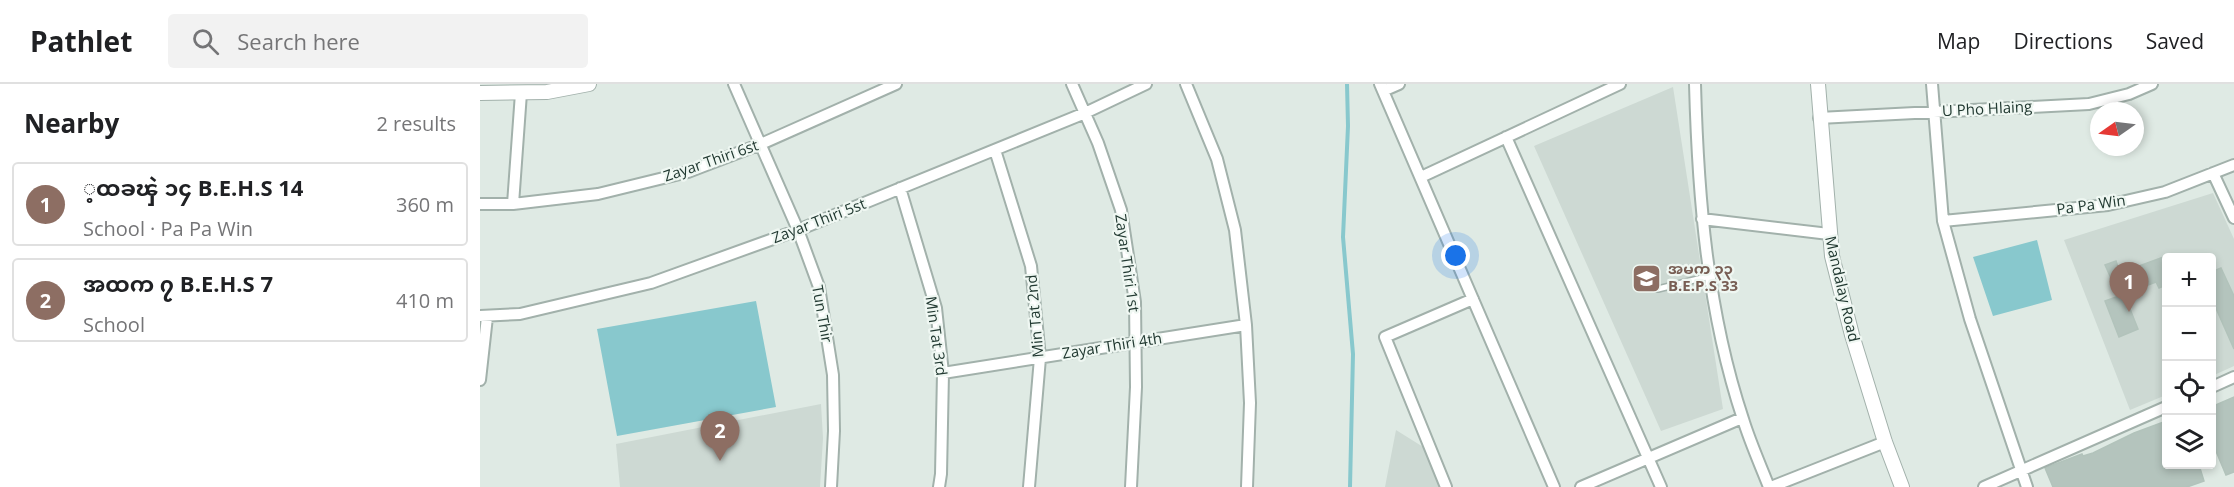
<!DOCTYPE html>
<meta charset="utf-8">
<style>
:root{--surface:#fff;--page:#f2f2f2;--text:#202124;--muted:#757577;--line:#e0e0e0;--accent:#7c463c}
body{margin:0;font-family:"Open Sans","Noto Sans Myanmar",sans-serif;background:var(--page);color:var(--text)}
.controls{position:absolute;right:18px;bottom:18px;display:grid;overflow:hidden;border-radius:6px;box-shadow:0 3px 9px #0003}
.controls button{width:54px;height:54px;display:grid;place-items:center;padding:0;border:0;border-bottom:2px solid var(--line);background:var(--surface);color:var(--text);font:30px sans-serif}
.compass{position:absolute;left:1610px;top:18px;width:54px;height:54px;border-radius:50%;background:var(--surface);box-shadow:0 3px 9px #0003;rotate:256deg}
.you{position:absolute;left:976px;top:172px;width:21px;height:21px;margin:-15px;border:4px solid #fff;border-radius:50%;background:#1a73e8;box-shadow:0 0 0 9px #1a73e833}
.badge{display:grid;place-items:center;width:39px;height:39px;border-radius:50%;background:var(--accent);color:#fff;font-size:20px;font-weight:700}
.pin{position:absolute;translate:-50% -50px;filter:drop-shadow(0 2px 3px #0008)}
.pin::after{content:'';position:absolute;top:32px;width:21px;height:18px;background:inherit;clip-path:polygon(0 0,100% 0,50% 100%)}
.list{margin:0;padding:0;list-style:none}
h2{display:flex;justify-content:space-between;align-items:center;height:78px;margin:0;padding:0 24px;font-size:26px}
h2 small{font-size:20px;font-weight:400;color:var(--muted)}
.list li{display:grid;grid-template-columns:39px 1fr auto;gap:18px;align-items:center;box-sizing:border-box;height:84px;margin:0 12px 12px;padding:0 12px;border:2px solid var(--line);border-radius:6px}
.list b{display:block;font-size:22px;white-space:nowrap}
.list p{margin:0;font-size:20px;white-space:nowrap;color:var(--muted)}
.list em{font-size:20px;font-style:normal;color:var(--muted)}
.icon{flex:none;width:33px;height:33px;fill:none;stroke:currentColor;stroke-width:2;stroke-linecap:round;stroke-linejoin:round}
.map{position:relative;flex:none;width:1754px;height:403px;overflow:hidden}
header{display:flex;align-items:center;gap:36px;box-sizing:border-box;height:84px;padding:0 30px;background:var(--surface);border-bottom:2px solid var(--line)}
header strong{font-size:28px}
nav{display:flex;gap:33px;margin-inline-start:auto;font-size:21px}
.search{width:420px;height:54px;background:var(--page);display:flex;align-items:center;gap:15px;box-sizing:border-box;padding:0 21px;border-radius:6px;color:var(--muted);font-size:22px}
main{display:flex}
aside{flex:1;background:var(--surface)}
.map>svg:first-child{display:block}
.built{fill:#cdd9d3}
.water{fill:#88c8cd}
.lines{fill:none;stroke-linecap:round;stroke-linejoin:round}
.stream{stroke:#88c8cd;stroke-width:4}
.building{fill:#b4c4bd;stroke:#b2c3bb;stroke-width:1.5}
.service-casing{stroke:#a2b1ab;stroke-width:8}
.minor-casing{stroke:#a2b1ab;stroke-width:14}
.tertiary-casing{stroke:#a2b1ab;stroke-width:16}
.service{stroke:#fff;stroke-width:5}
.minor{stroke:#fff;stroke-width:10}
.tertiary{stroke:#fff;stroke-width:14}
.labels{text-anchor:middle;stroke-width:4.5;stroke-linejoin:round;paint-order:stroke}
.street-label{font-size:15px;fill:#213931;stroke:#eff7f2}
.education-label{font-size:15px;font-weight:bold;fill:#785e54;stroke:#eff7f2;text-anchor:start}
</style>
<header>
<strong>Pathlet</strong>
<div class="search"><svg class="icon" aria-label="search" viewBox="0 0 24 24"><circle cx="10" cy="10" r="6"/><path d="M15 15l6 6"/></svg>Search here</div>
<nav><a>Map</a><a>Directions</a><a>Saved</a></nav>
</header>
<main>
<aside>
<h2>Nearby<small>2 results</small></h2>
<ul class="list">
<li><span class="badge" style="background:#8d6e63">1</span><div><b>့ထခၾဲ ၁၄ B.E.H.S 14</b><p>School · Pa Pa Win</p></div><em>360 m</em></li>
<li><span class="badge" style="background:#8d6e63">2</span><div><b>အထက ၇ B.E.H.S 7</b><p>School</p></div><em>410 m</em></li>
</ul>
</aside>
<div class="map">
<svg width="1754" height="403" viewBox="0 0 1754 403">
<rect width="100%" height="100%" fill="#dfeae4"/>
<!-- built -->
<path class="built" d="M1193,3l50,322 -62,22 -127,-285z
M1733,109l21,46v127l-22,10v-118h-46v137l-36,15 -66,-170z
M341,320l2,34 -3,49h-200l-4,-43z
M916,346l32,20 13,37h-56z"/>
<!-- water -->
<path class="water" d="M1557,156l15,60 -59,16 -20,-59z
M276,217l20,106 -159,29 -20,-107z"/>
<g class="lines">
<!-- stream -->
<path class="stream" d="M867,0l1,42 -5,111 10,117 -3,133"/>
</g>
<!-- building -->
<path class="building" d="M1686,172v29l-7,3 -3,-6 -32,12 14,35 -19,8 -14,-36 14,-5 -14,-31 11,-4 4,12z
M1741,184l13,28v53l-23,-52v-25z
M1754,313v75l-8,3 -15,-36v-32z
M1686,337v44h33l5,16 -17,6h-134l-8,-19 37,-14 1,2 10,-3 41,-20z"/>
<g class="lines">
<defs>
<path id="service" d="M1178,205l52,-13
M1686,217v1"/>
<path id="minor" d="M254,0l64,146 21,57 14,88 1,56 -3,56
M592,0l26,59 23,67 14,92 1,85 -5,100
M706,0l31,75 18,71 11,95 4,78 -3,84
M900,0l174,403
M1215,0c3,112 12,227 48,335 7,23 17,45 26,68
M1452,0l11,137 27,98 57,168
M903,7l16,-7
M1339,34l270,-14 40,-10 23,-10
M1026,53l155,350
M515,66l36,116 9,92 -11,129
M1733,89l21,45
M941,93l199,-93
M420,104l36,120 7,65 -2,101 -2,13
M0,120h33l85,-10 90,-22 73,-28 135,-60
M33,120l8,-111
M1222,135l127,15
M1463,137l165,-16 57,-13 69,-27
M0,232l40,-2 131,-31 147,-53 287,-117 61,-29
M463,289l303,-48
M0,296l7,-63
M1732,303l22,-10
M966,403l-61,-150 88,-38
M1101,403l161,-69
M1291,403l114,-45
M1504,403l182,-80"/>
<path id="tertiary" d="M1338,0l14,172 20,79 33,107 17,45
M0,9l67,-1 42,-8"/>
</defs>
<!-- service casing -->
<use href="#service" class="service-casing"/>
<!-- minor casing -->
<use href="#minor" class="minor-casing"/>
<!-- tertiary casing -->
<use href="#tertiary" class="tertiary-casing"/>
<!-- service -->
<use href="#service" class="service"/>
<!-- minor -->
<use href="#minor" class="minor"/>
<!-- tertiary -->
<use href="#tertiary" class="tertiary"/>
</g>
<!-- icons -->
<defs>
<symbol id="school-square" viewBox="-11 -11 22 22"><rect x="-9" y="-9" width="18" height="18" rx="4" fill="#8d6e63" stroke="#eff7f2"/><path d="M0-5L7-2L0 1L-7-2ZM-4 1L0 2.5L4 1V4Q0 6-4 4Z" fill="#fff"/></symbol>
</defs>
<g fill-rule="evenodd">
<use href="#school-square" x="1150" y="178" width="33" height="33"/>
</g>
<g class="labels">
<!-- street labels -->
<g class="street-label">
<text transform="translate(1507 25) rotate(-3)" y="5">U Pho Hlaing</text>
<text transform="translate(231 77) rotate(-19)" y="5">Zayar Thiri 6st</text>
<text transform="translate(1611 121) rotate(-8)" y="5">Pa Pa Win</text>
<text transform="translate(339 137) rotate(-21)" y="5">Zayar Thiri 5st</text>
<text transform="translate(647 179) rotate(82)" y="5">Zayar Thiri 1st</text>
<text transform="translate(1362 205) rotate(77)" y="5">Mandalay Road</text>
<text transform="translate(342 230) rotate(80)" y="5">Tun Thir</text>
<text transform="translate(555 232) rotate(-95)" y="5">Min Tat 2nd</text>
<text transform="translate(456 252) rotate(82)" y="5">Min Tat 3rd</text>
<text transform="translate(632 262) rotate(-9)" y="5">Zayar Thiri 4th</text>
</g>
<!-- education labels -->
<g class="education-label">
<text x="1188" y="190">အမက ၃၃<tspan x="1188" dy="17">B.E.P.S 33</tspan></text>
</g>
</g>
</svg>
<div class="controls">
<button>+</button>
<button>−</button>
<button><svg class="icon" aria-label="locate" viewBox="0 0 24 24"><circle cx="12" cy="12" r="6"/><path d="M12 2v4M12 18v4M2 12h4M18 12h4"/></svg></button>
<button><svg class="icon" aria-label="layers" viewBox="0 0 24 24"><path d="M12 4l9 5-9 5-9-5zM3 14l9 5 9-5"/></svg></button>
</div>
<svg class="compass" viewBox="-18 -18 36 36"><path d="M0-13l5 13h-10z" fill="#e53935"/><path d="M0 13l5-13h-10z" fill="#757577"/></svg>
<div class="you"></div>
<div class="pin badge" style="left:1649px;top:228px;background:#8d6e63">1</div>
<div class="pin badge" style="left:240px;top:377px;background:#8d6e63">2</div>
</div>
</main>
